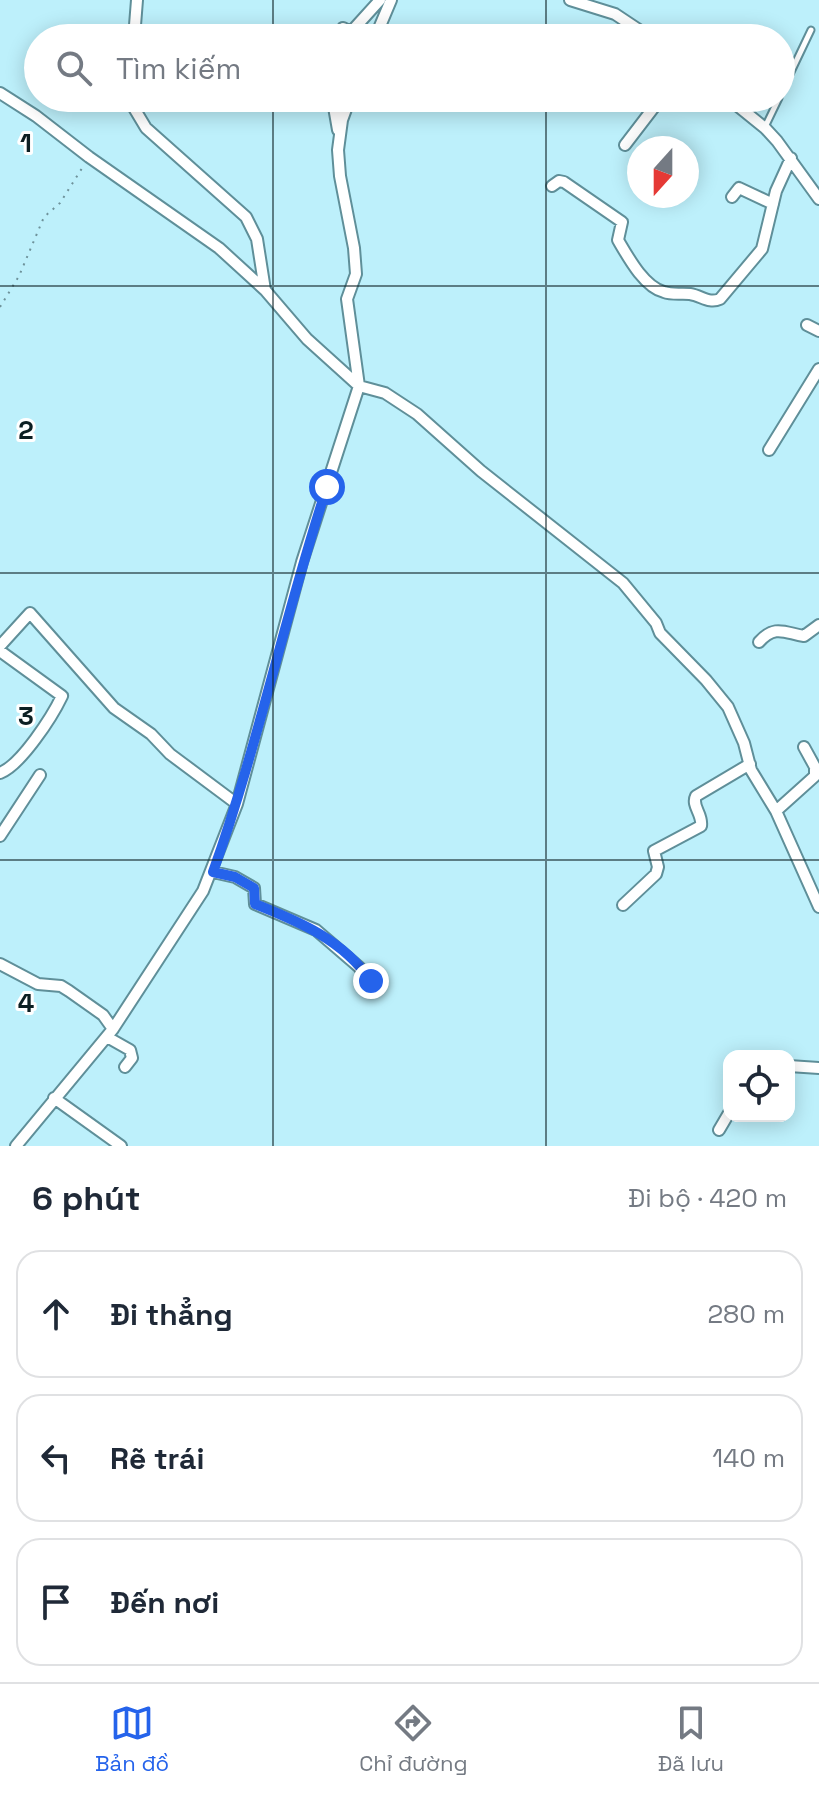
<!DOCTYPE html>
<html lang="vi">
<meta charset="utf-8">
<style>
:root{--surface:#fff;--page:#f2f2f3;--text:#1f2937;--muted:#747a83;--line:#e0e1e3;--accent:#2563eb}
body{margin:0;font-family:"Space Grotesk",sans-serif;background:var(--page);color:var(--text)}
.controls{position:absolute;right:24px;bottom:24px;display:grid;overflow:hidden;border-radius:16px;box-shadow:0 4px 20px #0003}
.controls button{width:72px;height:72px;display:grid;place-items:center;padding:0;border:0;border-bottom:2px solid var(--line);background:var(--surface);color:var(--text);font:40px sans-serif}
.compass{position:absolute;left:627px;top:136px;width:72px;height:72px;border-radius:50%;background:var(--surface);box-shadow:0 4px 20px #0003;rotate:201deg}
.stop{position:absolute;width:24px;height:24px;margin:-18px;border:6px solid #2563eb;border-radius:50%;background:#fff}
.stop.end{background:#2563eb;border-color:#fff;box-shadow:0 2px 8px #0008}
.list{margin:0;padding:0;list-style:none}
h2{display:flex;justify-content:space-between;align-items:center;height:104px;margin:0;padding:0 32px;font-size:34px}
h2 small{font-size:26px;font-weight:400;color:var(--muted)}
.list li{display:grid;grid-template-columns:52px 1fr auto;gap:24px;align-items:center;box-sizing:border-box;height:128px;margin:0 16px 16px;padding:0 16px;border:2px solid var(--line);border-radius:24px}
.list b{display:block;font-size:30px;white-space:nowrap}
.list em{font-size:26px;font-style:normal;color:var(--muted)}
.icon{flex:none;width:44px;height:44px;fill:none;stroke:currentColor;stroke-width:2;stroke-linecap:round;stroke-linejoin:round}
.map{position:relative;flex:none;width:819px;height:1146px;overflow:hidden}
.search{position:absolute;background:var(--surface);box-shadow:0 4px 20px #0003;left:24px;right:24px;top:24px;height:88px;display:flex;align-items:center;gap:20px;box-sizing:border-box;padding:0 28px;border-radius:44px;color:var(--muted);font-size:30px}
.sheet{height:536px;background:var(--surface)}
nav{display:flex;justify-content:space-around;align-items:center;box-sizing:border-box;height:112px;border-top:2px solid var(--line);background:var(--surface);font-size:22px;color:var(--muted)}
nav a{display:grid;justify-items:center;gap:4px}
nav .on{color:var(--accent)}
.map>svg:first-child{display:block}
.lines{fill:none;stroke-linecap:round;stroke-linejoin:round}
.lane-casing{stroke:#5f8f99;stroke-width:9}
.street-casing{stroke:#5f8f99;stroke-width:14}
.path{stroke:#6e929a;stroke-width:2;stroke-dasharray:2 6;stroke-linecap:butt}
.lane{stroke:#fff;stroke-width:5}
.street{stroke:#fff;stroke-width:10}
.route{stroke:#2563eb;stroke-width:10}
.grid{fill:none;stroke:#0c1f23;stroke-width:2;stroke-opacity:0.55}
.grid-label{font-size:26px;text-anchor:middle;font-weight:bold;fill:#0c1f23;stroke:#fff;stroke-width:6;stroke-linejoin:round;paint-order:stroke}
</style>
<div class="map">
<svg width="819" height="1146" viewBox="0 0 819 1146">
<rect width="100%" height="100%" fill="#bdf0fb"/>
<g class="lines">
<defs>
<path id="lane" d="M781,93l30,-63
M765,127l14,-29"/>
<path id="street" d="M570,0l45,14 36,24
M343,28l8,4 29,-32
M134,38l3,-38
M375,38l16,-38
M0,93l36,23 53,41 130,91 46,42 42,49 52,47 26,7 32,21 64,57 142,112 33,40 4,10 46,47 22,27 16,36 7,27 25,41 43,96
M132,98l2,10 12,20 100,89 11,22 8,51
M329,98l5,9 4,23
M728,98l37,30 12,13 42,58
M625,145l36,-47
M552,186l7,-5 5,1 58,40 -4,18c10,17 26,47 46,52 8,3 18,1 26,2 12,2 19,10 30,5l42,-50 14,-58 15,-33
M732,197l7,-9 34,16
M807,325l12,6
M769,450l50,-81
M759,642c16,-18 26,-9 45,-6l15,-11
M0,646l30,-33 84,95 37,26 19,20 67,50
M0,651l62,45c-10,21 -41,69 -62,77
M776,811l39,-35v-9l-11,-20
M0,836l40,-61
M213,872l22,5 19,11 1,16 61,26 43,37 18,23
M623,905l33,-31 2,-7 -4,-16 47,-25c2,-12 -10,-20 -5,-30l54,-32
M0,964l38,20 23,2 8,5 34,24 10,14
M107,1037l23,13 2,8 -7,9
M789,1066l30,2
M54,1098l67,48
M719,1130l10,-17
M16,1146l97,-117 90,-138 34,-87 65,-242 57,-176 -12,-87 9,-25 -2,-26 -14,-72 -2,-26 4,-30 8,-22"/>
</defs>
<!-- lane casing -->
<use href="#lane" class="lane-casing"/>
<!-- street casing -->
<use href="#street" class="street-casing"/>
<!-- path -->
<path class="path" d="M0,307l19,-31 25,-59 16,-14 24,-38"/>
<!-- lane -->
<use href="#lane" class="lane"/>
<!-- street -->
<use href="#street" class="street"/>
</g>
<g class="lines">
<!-- route -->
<path class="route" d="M327,487c-42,127 -69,259 -114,385l22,5 19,11 1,16c45,18 88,36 116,77"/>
</g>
<!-- grid -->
<path class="grid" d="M273,0v38M546,0v38M273,98v1048M546,98v1048M0,286h819M0,573h819M0,860h819"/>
<g class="grid-label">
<text x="26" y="152">1</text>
<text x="26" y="439">2</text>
<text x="26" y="725">3</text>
<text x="26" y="1012">4</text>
</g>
</svg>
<div class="controls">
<button><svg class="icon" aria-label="locate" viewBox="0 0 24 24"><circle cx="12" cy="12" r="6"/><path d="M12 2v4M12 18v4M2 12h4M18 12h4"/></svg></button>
</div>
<svg class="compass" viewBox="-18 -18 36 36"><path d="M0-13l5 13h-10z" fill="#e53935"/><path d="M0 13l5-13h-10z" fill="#747a83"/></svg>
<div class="stop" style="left:327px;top:487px"></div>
<div class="stop end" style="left:371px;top:981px"></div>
<div class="search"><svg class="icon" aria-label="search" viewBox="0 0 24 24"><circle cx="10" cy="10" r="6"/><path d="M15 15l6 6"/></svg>Tìm kiếm</div>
</div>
<section class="sheet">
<h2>6 phút<small>Đi bộ · 420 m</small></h2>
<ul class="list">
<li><svg class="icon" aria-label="ahead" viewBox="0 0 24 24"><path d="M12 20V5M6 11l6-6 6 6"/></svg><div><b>Đi thẳng</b></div><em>280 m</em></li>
<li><svg class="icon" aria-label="left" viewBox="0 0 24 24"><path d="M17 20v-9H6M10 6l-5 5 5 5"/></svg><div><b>Rẽ trái</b></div><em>140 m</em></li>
<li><svg class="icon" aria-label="arrive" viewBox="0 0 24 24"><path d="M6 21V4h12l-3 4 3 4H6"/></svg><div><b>Đến nơi</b></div></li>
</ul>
</section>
<nav>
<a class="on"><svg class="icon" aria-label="map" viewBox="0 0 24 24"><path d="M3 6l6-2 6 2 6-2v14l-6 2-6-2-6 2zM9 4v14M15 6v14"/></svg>Bản đồ</a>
<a><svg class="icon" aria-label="directions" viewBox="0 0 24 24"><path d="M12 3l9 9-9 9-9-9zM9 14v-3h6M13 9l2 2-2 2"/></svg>Chỉ đường</a>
<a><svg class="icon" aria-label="saved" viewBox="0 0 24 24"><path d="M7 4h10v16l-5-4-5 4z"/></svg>Đã lưu</a>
</nav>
